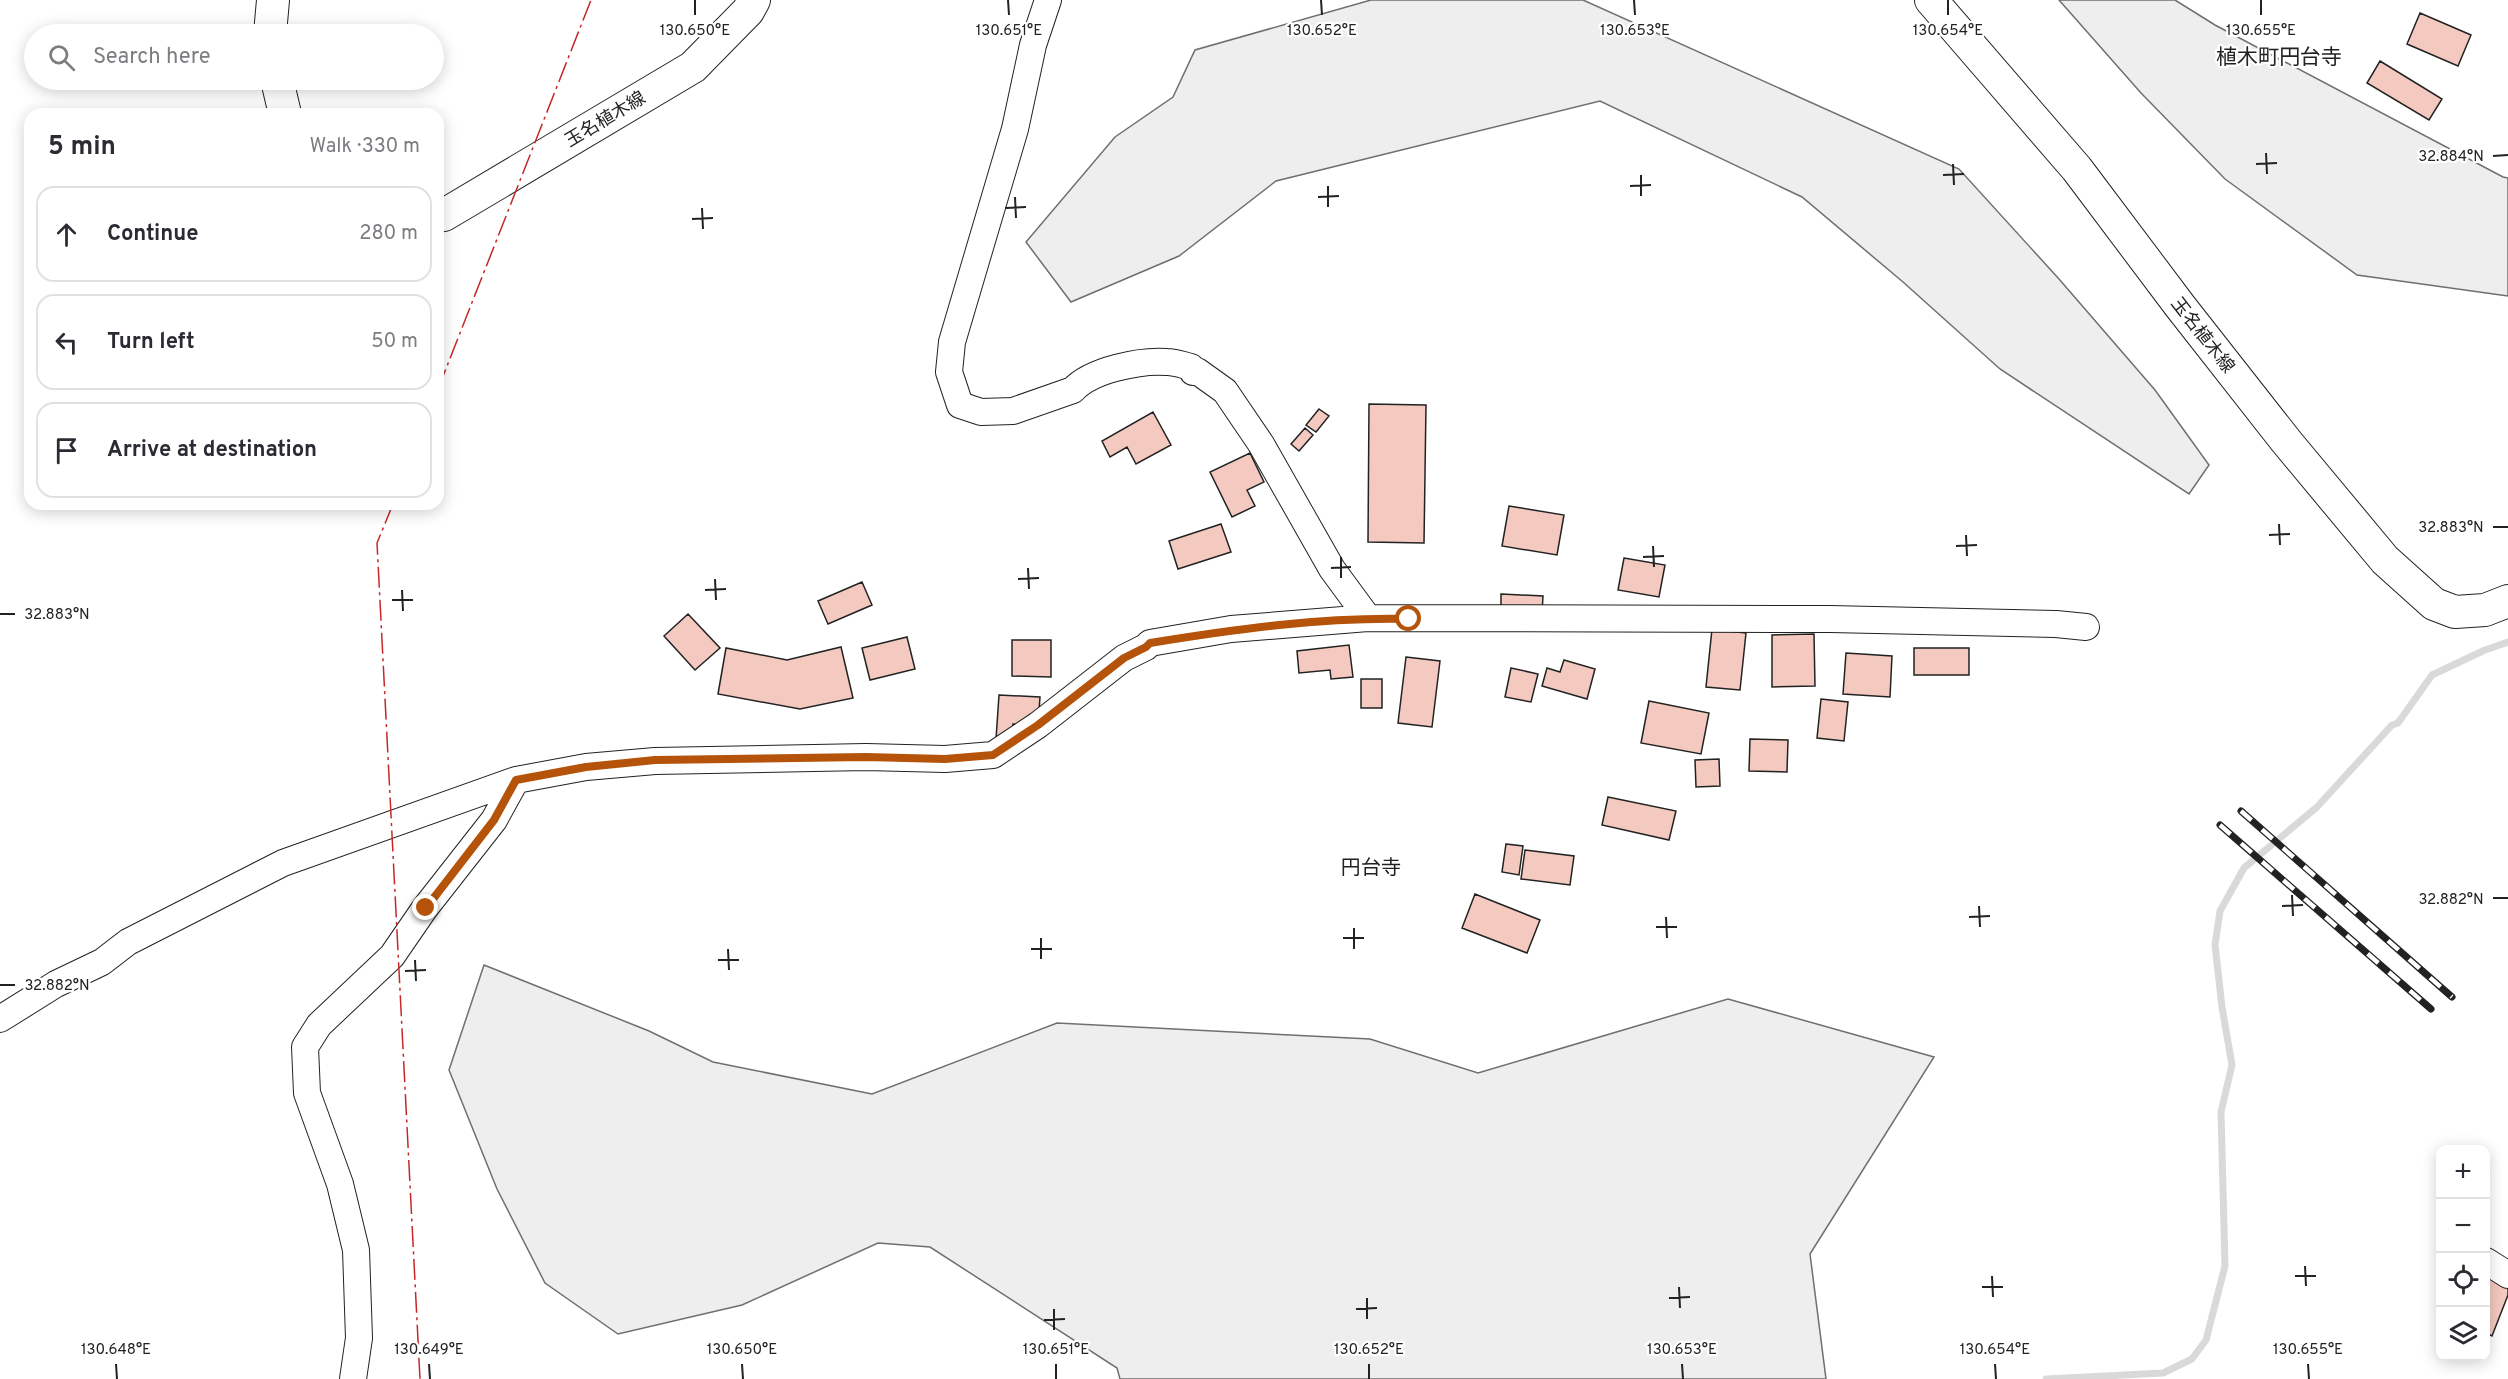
<!DOCTYPE html>
<meta charset="utf-8">
<style>
:root{--surface:#fff;--page:#f7f7f7;--text:#2b2b33;--muted:#7c7c81;--line:#e1e1e2}
body{margin:0;font-family:Overpass,"Noto Sans JP",sans-serif;background:var(--page);color:var(--text)}
.controls{position:absolute;right:18px;bottom:18px;display:grid;overflow:hidden;border-radius:12px;box-shadow:0 3px 15px #0003}
.controls button{width:54px;height:54px;display:grid;place-items:center;padding:0;border:0;border-bottom:2px solid var(--line);background:var(--surface);color:var(--text);font:30px sans-serif}
.stop{position:absolute;width:18px;height:18px;margin:-14px;border:4px solid #b45309;border-radius:50%;background:#fff}
.stop.end{background:#b45309;border-color:#fff;box-shadow:0 2px 6px #0008}
.list{margin:0;padding:0;list-style:none}
h2{display:flex;justify-content:space-between;align-items:center;height:78px;margin:0;padding:0 24px;font-size:26px}
h2 small{font-size:20px;font-weight:400;color:var(--muted)}
.list li{display:grid;grid-template-columns:39px 1fr auto;gap:18px;align-items:center;box-sizing:border-box;height:96px;margin:0 12px 12px;padding:0 12px;border:2px solid var(--line);border-radius:18px}
.list b{display:block;font-size:22px;white-space:nowrap}
.list em{font-size:20px;font-style:normal;color:var(--muted)}
.icon{flex:none;width:33px;height:33px;fill:none;stroke:currentColor;stroke-width:2;stroke-linecap:round;stroke-linejoin:round}
.map{position:relative;flex:none;width:2508px;height:1379px;overflow:hidden}
.search{position:absolute;background:var(--surface);box-shadow:0 3px 15px #0003;left:24px;top:24px;width:420px;height:66px;display:flex;align-items:center;gap:15px;box-sizing:border-box;padding:0 21px;border-radius:33px;color:var(--muted);font-size:22px}
.panel{position:absolute;background:var(--surface);box-shadow:0 3px 15px #0003;left:24px;top:108px;width:420px;height:402px;border-radius:18px}
.map>svg:first-child{display:block}
.green{fill:#eee;stroke:#6f6f6f;stroke-width:1.5}
.lines{fill:none;stroke-linecap:round;stroke-linejoin:round}
.stream{stroke:#d9d9d9;stroke-width:7}
.building{fill:#f3c9c0;stroke:#222;stroke-width:1.5}
.minor-casing{stroke:#222;stroke-width:28}
.major-casing{stroke:#222;stroke-width:34}
.minor{stroke:#fff;stroke-width:26}
.major{stroke:#fff;stroke-width:32}
.rail-casing{stroke:#222;stroke-width:7}
.rail{stroke:#fff;stroke-width:4.5;stroke-dasharray:14;stroke-linecap:butt}
.power{stroke:#c62828;stroke-width:1.5;stroke-dasharray:21 4.5 3 4.5;stroke-linecap:butt}
.route{stroke:#b45309;stroke-width:8}
.ticks{fill:none;stroke:#222;stroke-width:2}
.labels{text-anchor:middle;stroke-width:4.5;stroke-linejoin:round;paint-order:stroke}
.street-label{font-size:18px;fill:#222;stroke:#fff}
.neighbourhood-label{font-size:20px;fill:#222;stroke:#fff}
.quarter-label{font-size:21px;fill:#222;stroke:#fff}
.ticks-label{font-size:15px;text-anchor:middle;fill:#222;stroke:#fff;stroke-width:4.5;stroke-linejoin:round;paint-order:stroke}
</style>
<div class="map">
<svg width="2508" height="1379" viewBox="0 0 2508 1379">
<rect width="100%" height="100%" fill="#fff"/>
<!-- green -->
<path class="green" d="M1371,0h212l376,169 100,110 96,111 54,75 -20,29 -189,-125 -97,-87 -101,-85 -202,-96 -324,80 -97,75 -108,46 -45,-60 89,-105 58,-40 22,-47z
M2059,0h116l40,25 288,152 5,1v118l-151,-21 -132,-96 -84,-86z
M484,965l165,66 64,31 159,32 185,-71 313,16 108,34 250,-74 206,58 -124,197 16,125h-706l-3,-11 -187,-121 -52,-4 -136,62 -124,29 -73,-51 -48,-94 -48,-119z"/>
<g class="lines">
<!-- stream -->
<path class="stream" d="M2046,1379l117,-6 29,-14 14,-19 19,-74 -4,-154 11,-47 -10,-58 -7,-62 5,-34 24,-43 73,-61 75,-82 6,-2 34,-48 53,-25 23,-8"/>
</g>
<!-- building -->
<path class="building" d="M2420,13l51,22 -13,31 -51,-22z
M2380,61l62,38 -13,21 -62,-37z
M1369,404l57,1 -2,138 -56,-1z
M1319,409l10,7 -13,16 -10,-7z
M1153,412l18,33 -35,19 -9,-17 -17,10 -8,-16z
M1305,428l8,7 -14,16 -8,-7z
M1250,453l14,29 -17,8 8,16 -23,11 -22,-45z
M1509,506l55,9 -7,40 -55,-9z
M1221,524l10,28 -53,17 -9,-28z
M1624,558l41,7 -6,32 -41,-7z
M862,582l10,23 -44,19 -10,-23z
M1501,594l42,2 -1,18 -41,-2z
M688,614l32,34 -25,22 -31,-34z
M1712,629l34,4 -6,57 -34,-3z
M1814,634l1,52 -43,1v-52z
M907,637l8,32 -45,11 -8,-32z
M1012,640h39v37l-39,-1z
M1349,645l4,32 -22,2 -1,-9 -31,3 -2,-22z
M841,647l12,51 -53,11 -82,-15 8,-46 61,12z
M1914,648h55v27h-55z
M1846,653l46,3 -2,41 -47,-3z
M1406,657l34,4 -8,66 -34,-4z
M1564,660l31,9 -8,30 -45,-13 5,-18 13,4z
M1511,668l27,6 -7,28 -26,-5z
M1361,679h21v29h-21z
M999,695l41,2 -2,28 -25,-1 -1,16 -16,-1z
M1821,699l27,3 -4,39 -27,-3z
M1649,701l60,12 -8,41 -60,-11z
M1750,739l38,1 -1,32 -38,-1z
M1719,759l1,27 -24,1 -1,-27z
M1608,797l68,14 -7,29 -67,-15z
M1506,844l17,2 -4,29 -17,-3z
M1525,850l49,6 -4,29 -49,-6z
M1475,894l65,26 -13,33 -65,-25z
M2486,1276l22,9v10l-16,41 -6,-3z"/>
<g class="lines">
<defs>
<path id="minor" d="M1048,0l-15,45 -18,84 -63,213 -3,30 11,33 21,7 32,-1 60,-21c18,-20 67,-30 94,-28 8,0 16,3 24,5l2,5 4,-1 28,20 36,53 71,125 36,49
M0,1019l56,-35 46,-22 26,-20 155,-79 233,-83 70,-13 69,-6 211,-4 79,2 48,-4 45,-30 86,-67 22,-11 4,-4 81,-14 137,-11 462,1 226,5 30,3
M2486,1261l22,14
M353,1379l6,-41 -3,-88 -16,-66 -33,-91 -2,-46 14,-22 73,-69 33,-48 69,-88 22,-40"/>
<path id="major" d="M1931,0l146,169 103,137 106,135 99,119 49,44 21,8 30,-2 23,-9
M270,34l3,-34
M277,80l8,34
M438,216l6,-1 249,-148 55,-56 6,-11"/>
</defs>
<!-- minor casing -->
<use href="#minor" class="minor-casing"/>
<!-- major casing -->
<use href="#major" class="major-casing"/>
<!-- minor -->
<use href="#minor" class="minor"/>
<!-- major -->
<use href="#major" class="major"/>
<defs>
<path id="rail" d="M2241,811l211,186
M2220,825l211,184"/>
</defs>
<!-- rail casing -->
<use href="#rail" class="rail-casing"/>
<!-- rail -->
<use href="#rail" class="rail"/>
<!-- power -->
<path class="power" d="M438,389l153,-389
M393,504l-16,39 43,836"/>
</g>
<g class="lines">
<!-- route -->
<path class="route" d="M426,908l68,-88 22,-40 70,-13 69,-7 211,-3 79,2 48,-4 45,-30 86,-67 22,-11 4,-4c86,-14 172,-26 259,-24"/>
</g>
<!-- ticks -->
<path class="ticks" d="M695,0v15M1008,0l1,15M1321,0l1,15M1634,0l1,15M1948,0v15M2261,0v15M2266,153l1,21M2493,156l15,-1M1953,164l1,21M2256,164l21,-1M1641,175v21M1943,175l21,-1M1328,186v21M1630,186l21,-1M1015,197l1,21M1318,197l21,-1M702,208l1,21M1005,208l21,-1M692,219l21,-1M2279,524l1,21M2493,527h15M1966,535l1,21M2269,535l21,-1M1653,546l1,21M1956,546l21,-1M1341,557v21M1643,557l21,-1M1028,568l1,21M1331,568l20,-1M715,579l1,21M1018,579l21,-1M402,590l1,21M705,590l21,-1M392,600h21M0,614h15M2292,895l1,21M2493,898h15M1979,906l1,21M2282,906l21,-1M1666,917l1,21M1969,917l21,-1M1656,927h21M1354,928v21M1041,938v21M1343,938h21M728,949l1,21M1031,949h21M415,960l1,21M718,960h21M405,971l21,-1M0,985h15M2305,1266l1,20M1992,1276l1,21M2295,1276h21M1679,1287l1,21M1982,1287h21M1367,1298v21M1669,1298l21,-1M1054,1309v21M1356,1309l21,-1M1044,1320l21,-1M116,1364l1,15M429,1364l1,15M742,1364l1,15M1056,1364v15M1369,1364v15M1682,1364l1,15M1995,1364l1,15M2308,1364l1,15"/>
<g class="labels">
<!-- street labels -->
<g class="street-label">
<text transform="translate(605 119) rotate(-31)" y="6">玉名植木線</text>
<text transform="translate(2203 335) rotate(52)" y="6">玉名植木線</text>
</g>
<!-- neighbourhood labels -->
<g class="neighbourhood-label">
<text x="1371" y="874">円台寺</text>
</g>
<!-- quarter labels -->
<g class="quarter-label">
<text x="2279" y="64">植木町円台寺</text>
</g>
</g>
<g class="ticks-label">
<text x="695" y="35">130.650°E</text>
<text x="1009" y="35">130.651°E</text>
<text x="1322" y="35">130.652°E</text>
<text x="1635" y="35">130.653°E</text>
<text x="1948" y="35">130.654°E</text>
<text x="2261" y="35">130.655°E</text>
<text x="2451" y="161">32.884°N</text>
<text x="2451" y="532">32.883°N</text>
<text x="57" y="619">32.883°N</text>
<text x="2451" y="904">32.882°N</text>
<text x="57" y="990">32.882°N</text>
<text x="116" y="1354">130.648°E</text>
<text x="429" y="1354">130.649°E</text>
<text x="742" y="1354">130.650°E</text>
<text x="1056" y="1354">130.651°E</text>
<text x="1369" y="1354">130.652°E</text>
<text x="1682" y="1354">130.653°E</text>
<text x="1995" y="1354">130.654°E</text>
<text x="2308" y="1354">130.655°E</text>
</g>
</svg>
<div class="controls">
<button>+</button>
<button>−</button>
<button><svg class="icon" aria-label="locate" viewBox="0 0 24 24"><circle cx="12" cy="12" r="6"/><path d="M12 2v4M12 18v4M2 12h4M18 12h4"/></svg></button>
<button><svg class="icon" aria-label="layers" viewBox="0 0 24 24"><path d="M12 4l9 5-9 5-9-5zM3 14l9 5 9-5"/></svg></button>
</div>
<div class="stop" style="left:1409px;top:619px"></div>
<div class="stop end" style="left:426px;top:908px"></div>
<div class="search"><svg class="icon" aria-label="search" viewBox="0 0 24 24"><circle cx="10" cy="10" r="6"/><path d="M15 15l6 6"/></svg>Search here</div>
<section class="panel">
<h2>5 min<small>Walk · 330 m</small></h2>
<ul class="list">
<li><svg class="icon" aria-label="ahead" viewBox="0 0 24 24"><path d="M12 20V5M6 11l6-6 6 6"/></svg><div><b>Continue</b></div><em>280 m</em></li>
<li><svg class="icon" aria-label="left" viewBox="0 0 24 24"><path d="M17 20v-9H6M10 6l-5 5 5 5"/></svg><div><b>Turn left</b></div><em>50 m</em></li>
<li><svg class="icon" aria-label="arrive" viewBox="0 0 24 24"><path d="M6 21V4h12l-3 4 3 4H6"/></svg><div><b>Arrive at destination</b></div></li>
</ul>
</section>
</div>
